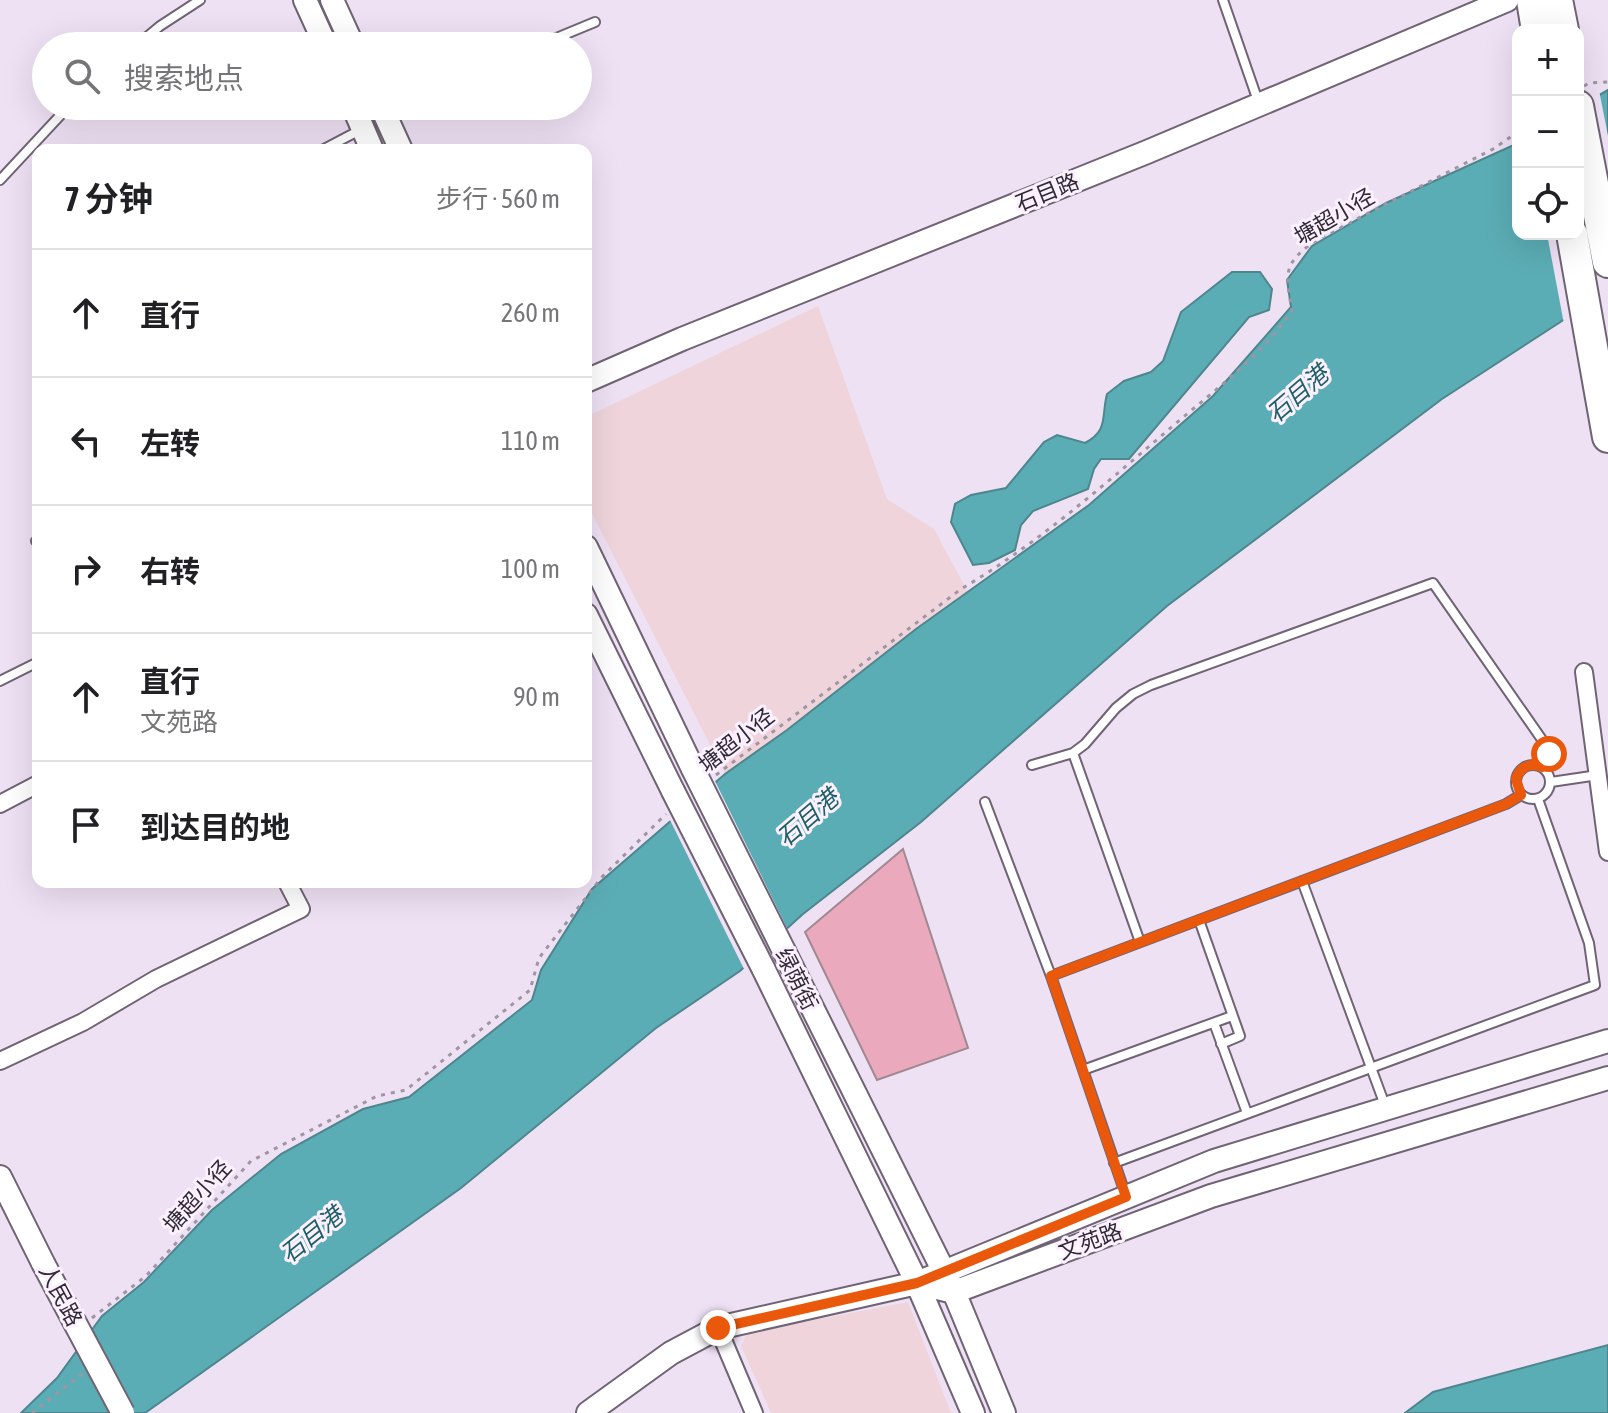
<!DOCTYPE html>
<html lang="zh">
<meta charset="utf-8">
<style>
:root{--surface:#fff;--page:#f6f6f6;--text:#202124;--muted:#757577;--line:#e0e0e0}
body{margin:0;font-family:"Asap Condensed","Noto Sans SC",sans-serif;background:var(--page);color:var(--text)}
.controls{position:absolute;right:24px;top:24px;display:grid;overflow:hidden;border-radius:16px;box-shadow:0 8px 32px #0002}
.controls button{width:72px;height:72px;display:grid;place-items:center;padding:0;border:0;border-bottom:2px solid var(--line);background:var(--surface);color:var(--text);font:40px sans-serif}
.stop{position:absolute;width:24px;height:24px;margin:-18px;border:6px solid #ea580c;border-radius:50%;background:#fff}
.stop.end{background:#ea580c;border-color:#fff;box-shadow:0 2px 8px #0008}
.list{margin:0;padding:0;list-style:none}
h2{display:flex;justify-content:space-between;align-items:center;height:104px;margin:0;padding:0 32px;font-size:34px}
h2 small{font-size:26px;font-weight:400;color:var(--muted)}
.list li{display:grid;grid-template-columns:52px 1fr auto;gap:24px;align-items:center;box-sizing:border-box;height:128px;padding:0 32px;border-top:2px solid var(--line)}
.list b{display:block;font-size:30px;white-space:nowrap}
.list p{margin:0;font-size:26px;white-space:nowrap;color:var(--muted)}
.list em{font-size:26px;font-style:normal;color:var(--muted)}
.icon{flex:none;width:44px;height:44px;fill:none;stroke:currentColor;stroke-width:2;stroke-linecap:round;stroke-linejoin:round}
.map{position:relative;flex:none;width:1608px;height:1413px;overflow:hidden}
.search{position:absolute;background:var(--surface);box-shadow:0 8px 32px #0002;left:32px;top:32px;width:560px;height:88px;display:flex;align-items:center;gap:20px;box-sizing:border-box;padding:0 28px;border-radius:44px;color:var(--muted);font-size:30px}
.panel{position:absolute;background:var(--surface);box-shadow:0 8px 32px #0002;left:32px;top:144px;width:560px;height:744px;border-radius:16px}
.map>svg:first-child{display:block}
.commercial{fill:#efd5db}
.water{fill:#5badb5;stroke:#4e868d;stroke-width:2}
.pier{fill:#efe1f4}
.building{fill:#eaa9bd;stroke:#a08990;stroke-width:2}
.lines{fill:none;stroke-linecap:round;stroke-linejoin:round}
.lane-casing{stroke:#706474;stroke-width:12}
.street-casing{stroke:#706474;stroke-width:20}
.secondary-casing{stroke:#706474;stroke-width:26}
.highway-casing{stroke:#706474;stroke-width:34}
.path{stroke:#a095a3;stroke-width:3;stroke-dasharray:4 6;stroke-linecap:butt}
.lane{stroke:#fff;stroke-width:8}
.street{stroke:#fff;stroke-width:16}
.secondary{stroke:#fff;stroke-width:22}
.highway{stroke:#fff;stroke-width:30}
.secondary-bridge-casing{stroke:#706474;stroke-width:26;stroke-linecap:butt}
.secondary-bridge{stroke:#fff;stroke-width:22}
.route{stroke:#ea580c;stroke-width:10}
.labels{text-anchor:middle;stroke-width:6;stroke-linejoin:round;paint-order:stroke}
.street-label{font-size:22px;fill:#2f2a31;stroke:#fbf0ff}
.water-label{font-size:24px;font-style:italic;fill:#1c6066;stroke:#fbf0ff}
</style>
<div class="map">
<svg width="1608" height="1413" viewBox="0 0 1608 1413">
<rect width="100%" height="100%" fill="#efe1f4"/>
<!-- commercial -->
<path class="commercial" d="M818,306l69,193 47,30 34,63 -181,138 -62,44 -139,-272v-85z
M908,1302l43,111h-180l-30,-67 6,-13z"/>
<!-- water -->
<path class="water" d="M1608,90v201l-166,108 -275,207 -246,216 -118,92 -63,57 -84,57 -195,160 -316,225h-124l36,-35 45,-62 42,-34 68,-72 69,-56 82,-45 46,-12 123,-97 9,-30 51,-81 133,-115 62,-44 129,-101 173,-124 124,-109 78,-89 -4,-27 25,-34 74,-43 132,-60v91h60v-127z
M1232,272h28l12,17 -3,21 -20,7 -120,142h-28l-7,10 -6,20 -55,22 -12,14 -6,25 -26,13 -16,2 -22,-43 4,-18 16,-9 35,-7 38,-46 13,-7 28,8c24,-13 16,-26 22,-49l17,-13 27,-9 12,-11 18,-49z
M1608,1345v68h-203l28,-21z"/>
<!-- pier -->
<path class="pier" d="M1599,90l9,46v160l-44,28 -17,-90h31v-131z
M714,779l75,153 -44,39 -76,-153z"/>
<!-- building -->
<path class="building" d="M903,849l65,199 -91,32 -72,-148z"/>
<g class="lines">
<defs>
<path id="lane" d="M1223,0l35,101
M136,46l24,-20 40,-26
M537,46l58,-24
M322,150l40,-21
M0,180l69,-74
M36,541l2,-1
M0,681l38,-19
M1073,753l67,189
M1516 782a17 17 0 1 1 34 0a17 17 0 1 1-34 0Z
M1032,765l41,-12 12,-9 31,-36 17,-14 18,-9 282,-102 112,161 4,10 -7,13
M1551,782l47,-7
M985,802l66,174 75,220
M1302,881l84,227
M1199,920l41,116 -19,8
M1051,976l455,-172 15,-9
M1214,1023l33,90
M1083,1070l149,-54
M1114,1163l481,-178 -6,-42 -51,-144"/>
<path id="street" d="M1584,672l24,180
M0,804l38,-20
M0,1061l83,-39 73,-43 145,-70 -14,-27
M718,1328l36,85"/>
<path id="secondary" d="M305,0l21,46
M332,0l21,46
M353,106l19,44
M381,106l20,44
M586,381l96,-42 465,-187 360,-152
M586,547l107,222
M586,615l87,176
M785,953l169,339 50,121
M763,968l154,315 56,130
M0,1177l43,86
M917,1283l297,-122 394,-120
M588,1413l83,-60 47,-25 199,-45 37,9 257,-96 397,-118"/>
<path id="highway" d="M1532,0l5,30
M1557,0l6,30
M1578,106l30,156
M1572,234l36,203"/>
</defs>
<!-- lane casing -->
<use href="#lane" class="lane-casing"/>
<!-- street casing -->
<use href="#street" class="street-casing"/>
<!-- secondary casing -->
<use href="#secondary" class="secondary-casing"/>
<!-- highway casing -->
<use href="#highway" class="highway-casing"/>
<!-- path -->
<path class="path" d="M1584,86l5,-3 19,-1
M716,775l245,-186c78,-46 145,-106 213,-164 42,-36 86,-68 118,-114 -7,-40 -9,-48 26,-72l175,-90 25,-17
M92,1318l54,-42 105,-115 126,-65 29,-6 124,-100 9,-32 63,-81 64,-63
M32,1413l50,-39"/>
<!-- lane -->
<use href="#lane" class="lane"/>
<!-- street -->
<use href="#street" class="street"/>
<!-- secondary -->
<use href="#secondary" class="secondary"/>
<!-- highway -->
<use href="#highway" class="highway"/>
<defs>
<path id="secondary-bridge" d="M693,769l92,184
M673,791l90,177
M43,1263l80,150"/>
</defs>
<!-- secondary-bridge casing -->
<use href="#secondary-bridge" class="secondary-bridge-casing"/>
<!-- secondary-bridge -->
<use href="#secondary-bridge" class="secondary-bridge"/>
</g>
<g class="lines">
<!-- route -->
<path class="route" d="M718,1328l199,-45 209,-86 -75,-221 455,-172 15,-9 -5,-16c4,-12 14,-17 26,-12l7,-13"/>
</g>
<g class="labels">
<!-- street labels -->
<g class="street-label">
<text transform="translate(1047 192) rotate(-22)" y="8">石目路</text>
<text transform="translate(1334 216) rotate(-30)" y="8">塘超小径</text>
<text transform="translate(736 740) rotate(-38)" y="8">塘超小径</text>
<text transform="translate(797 979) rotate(63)" y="8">绿荫街</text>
<text transform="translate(197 1196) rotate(-48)" y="8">塘超小径</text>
<text transform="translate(1090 1241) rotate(-20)" y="8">文苑路</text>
<text transform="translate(61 1295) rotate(62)" y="8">人民路</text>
</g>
<!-- water labels -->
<g class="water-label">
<text transform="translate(1298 394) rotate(-41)" y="8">石目港</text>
<text transform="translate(808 818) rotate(-41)" y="8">石目港</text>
<text transform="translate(312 1235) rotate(-39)" y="8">石目港</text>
</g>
</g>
</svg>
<div class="controls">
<button>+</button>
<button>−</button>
<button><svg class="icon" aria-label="locate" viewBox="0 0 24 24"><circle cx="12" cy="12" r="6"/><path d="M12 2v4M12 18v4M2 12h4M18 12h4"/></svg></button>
</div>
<div class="stop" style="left:1549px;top:754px"></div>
<div class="stop end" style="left:718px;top:1328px"></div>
<div class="search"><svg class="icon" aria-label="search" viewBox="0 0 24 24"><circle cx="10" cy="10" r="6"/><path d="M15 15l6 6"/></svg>搜索地点</div>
<section class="panel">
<h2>7 分钟<small>步行 · 560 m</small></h2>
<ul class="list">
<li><svg class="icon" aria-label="ahead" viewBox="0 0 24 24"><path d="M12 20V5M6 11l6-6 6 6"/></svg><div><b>直行</b></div><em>260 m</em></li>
<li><svg class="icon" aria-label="left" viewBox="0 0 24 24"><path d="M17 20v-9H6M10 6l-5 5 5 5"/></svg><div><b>左转</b></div><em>110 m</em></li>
<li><svg class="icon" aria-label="right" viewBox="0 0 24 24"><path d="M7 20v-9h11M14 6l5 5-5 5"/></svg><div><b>右转</b></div><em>100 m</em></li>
<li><svg class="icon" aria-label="ahead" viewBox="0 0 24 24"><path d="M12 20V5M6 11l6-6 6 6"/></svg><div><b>直行</b><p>文苑路</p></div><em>90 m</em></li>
<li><svg class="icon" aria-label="arrive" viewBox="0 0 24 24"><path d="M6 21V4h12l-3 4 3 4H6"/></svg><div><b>到达目的地</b></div></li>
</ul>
</section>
</div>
